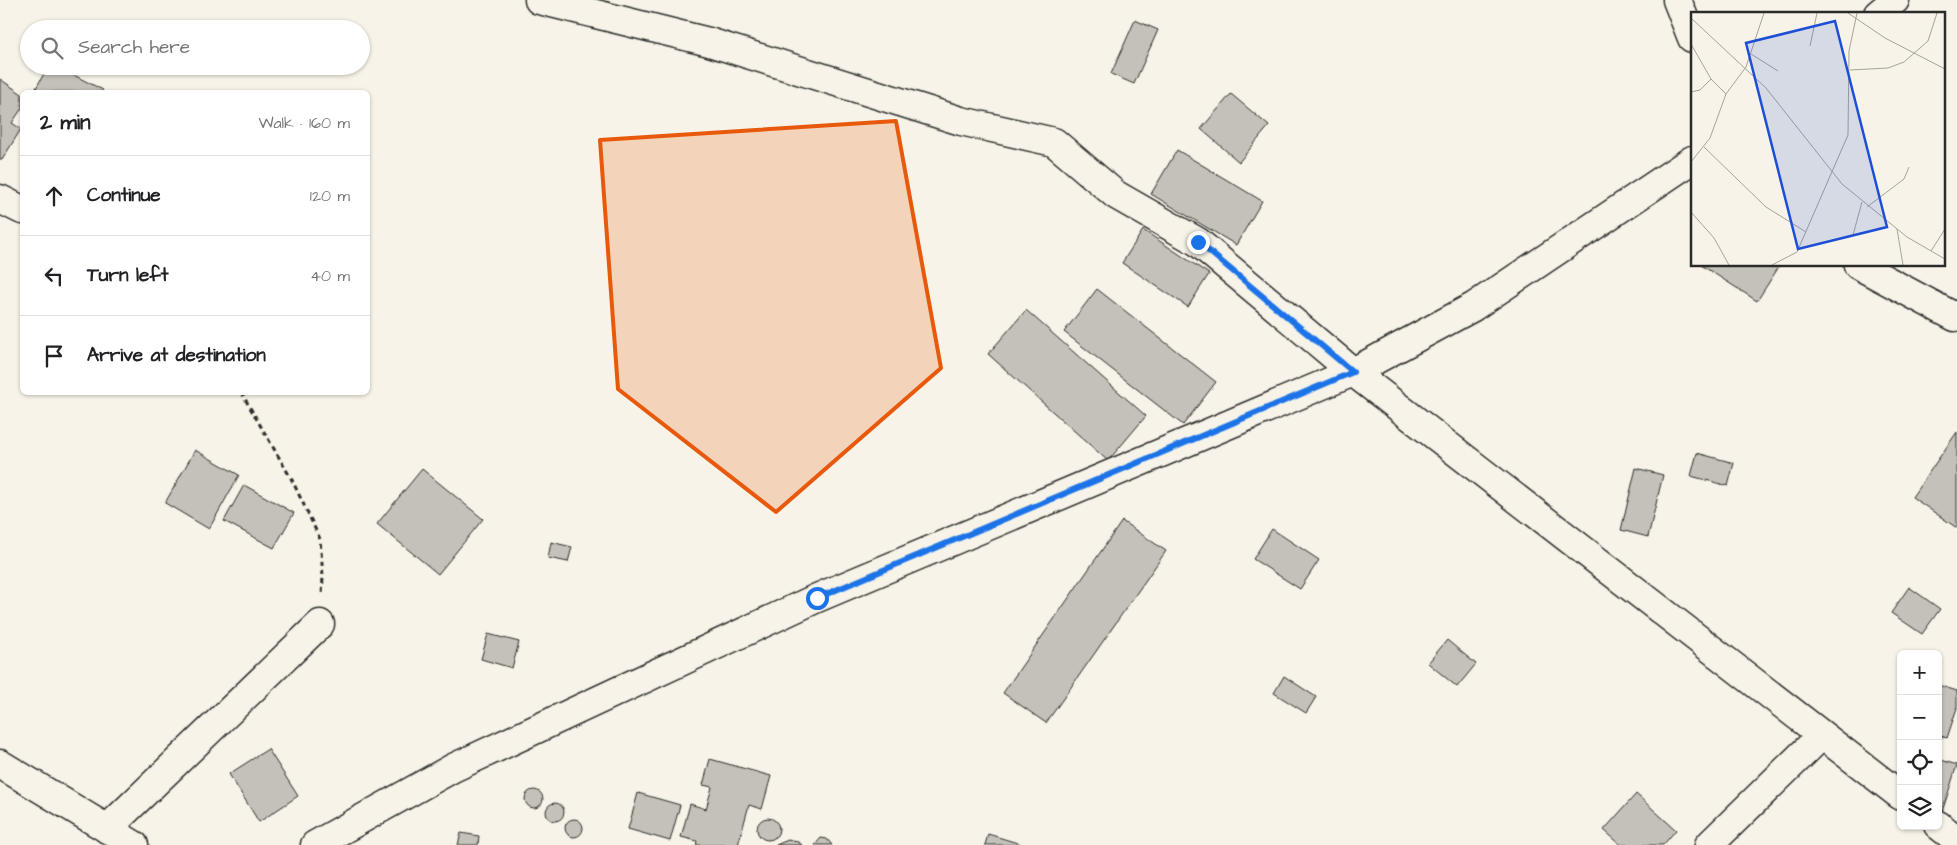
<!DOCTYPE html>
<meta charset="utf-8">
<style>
:root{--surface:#fff;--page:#f2f2f2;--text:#202124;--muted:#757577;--line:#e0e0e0}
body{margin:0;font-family:"Architects Daughter",sans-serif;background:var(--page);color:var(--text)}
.controls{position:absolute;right:15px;bottom:15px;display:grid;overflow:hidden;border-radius:8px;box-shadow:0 1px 4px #0004}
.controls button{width:45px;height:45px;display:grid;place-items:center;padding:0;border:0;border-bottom:1px solid var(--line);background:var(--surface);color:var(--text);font:25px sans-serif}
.stop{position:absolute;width:15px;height:15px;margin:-11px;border:4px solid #1a73e8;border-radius:50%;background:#fff}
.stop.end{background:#1a73e8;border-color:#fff;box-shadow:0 1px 5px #0008}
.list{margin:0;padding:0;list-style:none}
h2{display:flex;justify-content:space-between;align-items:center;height:65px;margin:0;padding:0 20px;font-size:21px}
h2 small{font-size:16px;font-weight:400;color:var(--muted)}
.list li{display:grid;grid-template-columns:32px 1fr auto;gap:15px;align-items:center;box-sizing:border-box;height:80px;padding:0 20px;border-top:1px solid var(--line)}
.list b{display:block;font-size:19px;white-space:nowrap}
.list em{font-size:16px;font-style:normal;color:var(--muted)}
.icon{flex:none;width:28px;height:28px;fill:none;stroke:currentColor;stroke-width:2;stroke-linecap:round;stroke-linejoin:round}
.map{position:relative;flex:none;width:1957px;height:845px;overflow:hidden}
.search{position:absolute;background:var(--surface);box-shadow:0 1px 4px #0004;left:20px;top:20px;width:350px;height:55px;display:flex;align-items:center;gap:12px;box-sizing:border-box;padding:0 18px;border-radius:28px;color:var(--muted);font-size:19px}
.panel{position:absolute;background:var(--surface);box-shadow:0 1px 4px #0004;left:20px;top:90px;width:350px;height:305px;border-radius:8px}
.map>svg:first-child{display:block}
.building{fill:#c4c1b9;stroke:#2b2b2b}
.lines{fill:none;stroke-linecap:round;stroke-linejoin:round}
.minor-casing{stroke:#2b2b2b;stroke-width:31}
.path{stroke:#2b2b2b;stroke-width:3;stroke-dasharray:5 4;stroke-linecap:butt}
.minor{stroke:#f7f3e8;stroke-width:28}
.route{stroke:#1a73e8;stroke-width:6}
.marked{fill:#e8590c;fill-opacity:0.2;stroke:#e8590c;stroke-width:4;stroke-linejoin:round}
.inset-road{fill:none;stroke:#a5a39c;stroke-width:1}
.view{fill:#1d4ed8;fill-opacity:0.15;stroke:#1d4ed8;stroke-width:2.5}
.inset-edge{fill:none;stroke:#2b2b2b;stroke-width:2.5}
</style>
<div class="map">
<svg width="1957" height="845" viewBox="0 0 1957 845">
<rect width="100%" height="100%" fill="#f7f3e8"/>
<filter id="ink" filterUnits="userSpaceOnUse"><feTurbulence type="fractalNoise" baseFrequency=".02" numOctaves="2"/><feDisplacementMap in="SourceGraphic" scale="10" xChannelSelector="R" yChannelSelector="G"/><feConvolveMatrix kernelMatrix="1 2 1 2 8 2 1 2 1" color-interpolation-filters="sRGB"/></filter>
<g filter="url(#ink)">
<!-- building -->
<path class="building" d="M1135,20l23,10 -24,54 -23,-10z
M48,66h8l47,24 -2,2h-67z
M0,79l22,15v14l-10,15 9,6 -19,31 -2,-1z
M1231,94l38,32 -30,36 -38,-33z
M1177,150l85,51 -26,44 -85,-51z
M1143,230l66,44 -21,33 -66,-44z
M1701,265h79l-23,36z
M1097,289l119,93 -33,43 -119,-93z
M1026,310l120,106 -38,45 -120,-107z
M1957,432v96l-45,-31z
M195,450l44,25 -30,54 -44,-26z
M1697,453l37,10 -6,23 -37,-10z
M1636,468l27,7 -15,62 -27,-7z
M422,469l61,50 -45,55 -61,-50z
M244,485l50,28 -20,35 -50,-27z
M1122,521l44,30 -120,172 -43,-30z
M1272,529l47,31 -19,29 -47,-30z
M551,542l21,5 -4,15 -20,-4z
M1909,587l31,22 -18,25 -31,-21z
M488,634l31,8 -7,26 -31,-9z
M1447,640l29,24 -19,23 -29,-24z
M1284,676l32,21 -10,16 -32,-20z
M1938,685l19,6v17l-10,30 -9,-3z
M268,749l30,47 -39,26 -30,-48z
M710,759l61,17 -9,33 -13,-4 -11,40h-42l1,-4 -16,-4 9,-33 16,5 6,-22 -9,-2z
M1938,759l19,6 -15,47 -4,-1z
M525 799a9 9 0 1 1 18 0a9 9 0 1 1-18 0Z
M638,793l42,12 -10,36 -42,-12z
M1636,794l40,36 -13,15h-42l-17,-15z
M546 812a9 9 0 1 1 18 0a9 9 0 1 1-18 0Z
M757 829a11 11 0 1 1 22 0a11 11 0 1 1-22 0Z
M565 828a9 9 0 1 1 18 0a9 9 0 1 1-18 0Z
M461,833l18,3 -1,9h-20z
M988,834l33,10v1h-36z
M821,838l6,1 5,6h-17z
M788,840l10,2 4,3h-26z"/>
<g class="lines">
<defs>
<path id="minor" d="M539,0l170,42 252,79 93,21 62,53 82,47 155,130 548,424
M1677,0l15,38
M1878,14l17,-14
M0,199l22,11
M1858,265l97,52
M0,764l134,81
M1938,825l19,15
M107,829l213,-205
M315,845l138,-77 364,-170 536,-226 120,-65 219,-147
M1709,845l113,-110"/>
</defs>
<!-- minor casing -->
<use href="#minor" class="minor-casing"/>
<!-- path -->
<path class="path" d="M241,392l51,88 28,59 3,37 -1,20"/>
<!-- minor -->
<use href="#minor" class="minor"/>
</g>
</g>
<g class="lines" filter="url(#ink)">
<!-- route -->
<path class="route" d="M817,598l536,-226 -155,-130"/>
</g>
<!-- marked area -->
<path class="marked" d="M896,121l45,247 -165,144 -158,-123 -18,-249z"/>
<!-- overview -->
<g transform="translate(1691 12)">
<rect width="254" height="254" fill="#f7f3e8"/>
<path class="inset-road" d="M157,1l37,25 60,31M0,6l75,70 76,96 65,53 38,22M0,32l20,35 15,15M119,34l7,-33M60,42l27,17M159,58l38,-2 16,-6 24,-21 9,-28M0,80l9,-2 11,-11M13,135l62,60 40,25M0,150l19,-24 16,-44 20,-27 18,-54M176,195l37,-28 5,-12M0,200l23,26 15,27M206,217l6,36M162,223l9,-33M240,239l14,-22M81,253l25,-13 51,-117 1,-84 8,-38"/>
<path class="view" d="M144,9l52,206 -89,22 -52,-206z"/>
<rect width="254" height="254" class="inset-edge"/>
</g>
</svg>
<div class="controls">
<button>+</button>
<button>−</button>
<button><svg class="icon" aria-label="locate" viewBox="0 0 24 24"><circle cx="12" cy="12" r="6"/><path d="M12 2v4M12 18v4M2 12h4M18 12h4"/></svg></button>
<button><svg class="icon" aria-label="layers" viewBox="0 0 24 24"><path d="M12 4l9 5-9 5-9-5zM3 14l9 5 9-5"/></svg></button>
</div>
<div class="stop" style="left:817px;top:598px"></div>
<div class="stop end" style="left:1198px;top:242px"></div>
<div class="search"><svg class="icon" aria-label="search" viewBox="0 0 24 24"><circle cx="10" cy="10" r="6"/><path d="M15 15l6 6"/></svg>Search here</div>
<section class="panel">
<h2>2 min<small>Walk · 160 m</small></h2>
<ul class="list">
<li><svg class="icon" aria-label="ahead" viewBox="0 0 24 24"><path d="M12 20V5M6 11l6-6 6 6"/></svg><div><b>Continue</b></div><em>120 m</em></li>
<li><svg class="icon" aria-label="left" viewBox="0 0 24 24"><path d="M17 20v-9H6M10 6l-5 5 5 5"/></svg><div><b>Turn left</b></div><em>40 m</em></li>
<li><svg class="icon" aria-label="arrive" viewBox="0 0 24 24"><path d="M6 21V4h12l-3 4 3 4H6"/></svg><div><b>Arrive at destination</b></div></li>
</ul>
</section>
</div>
